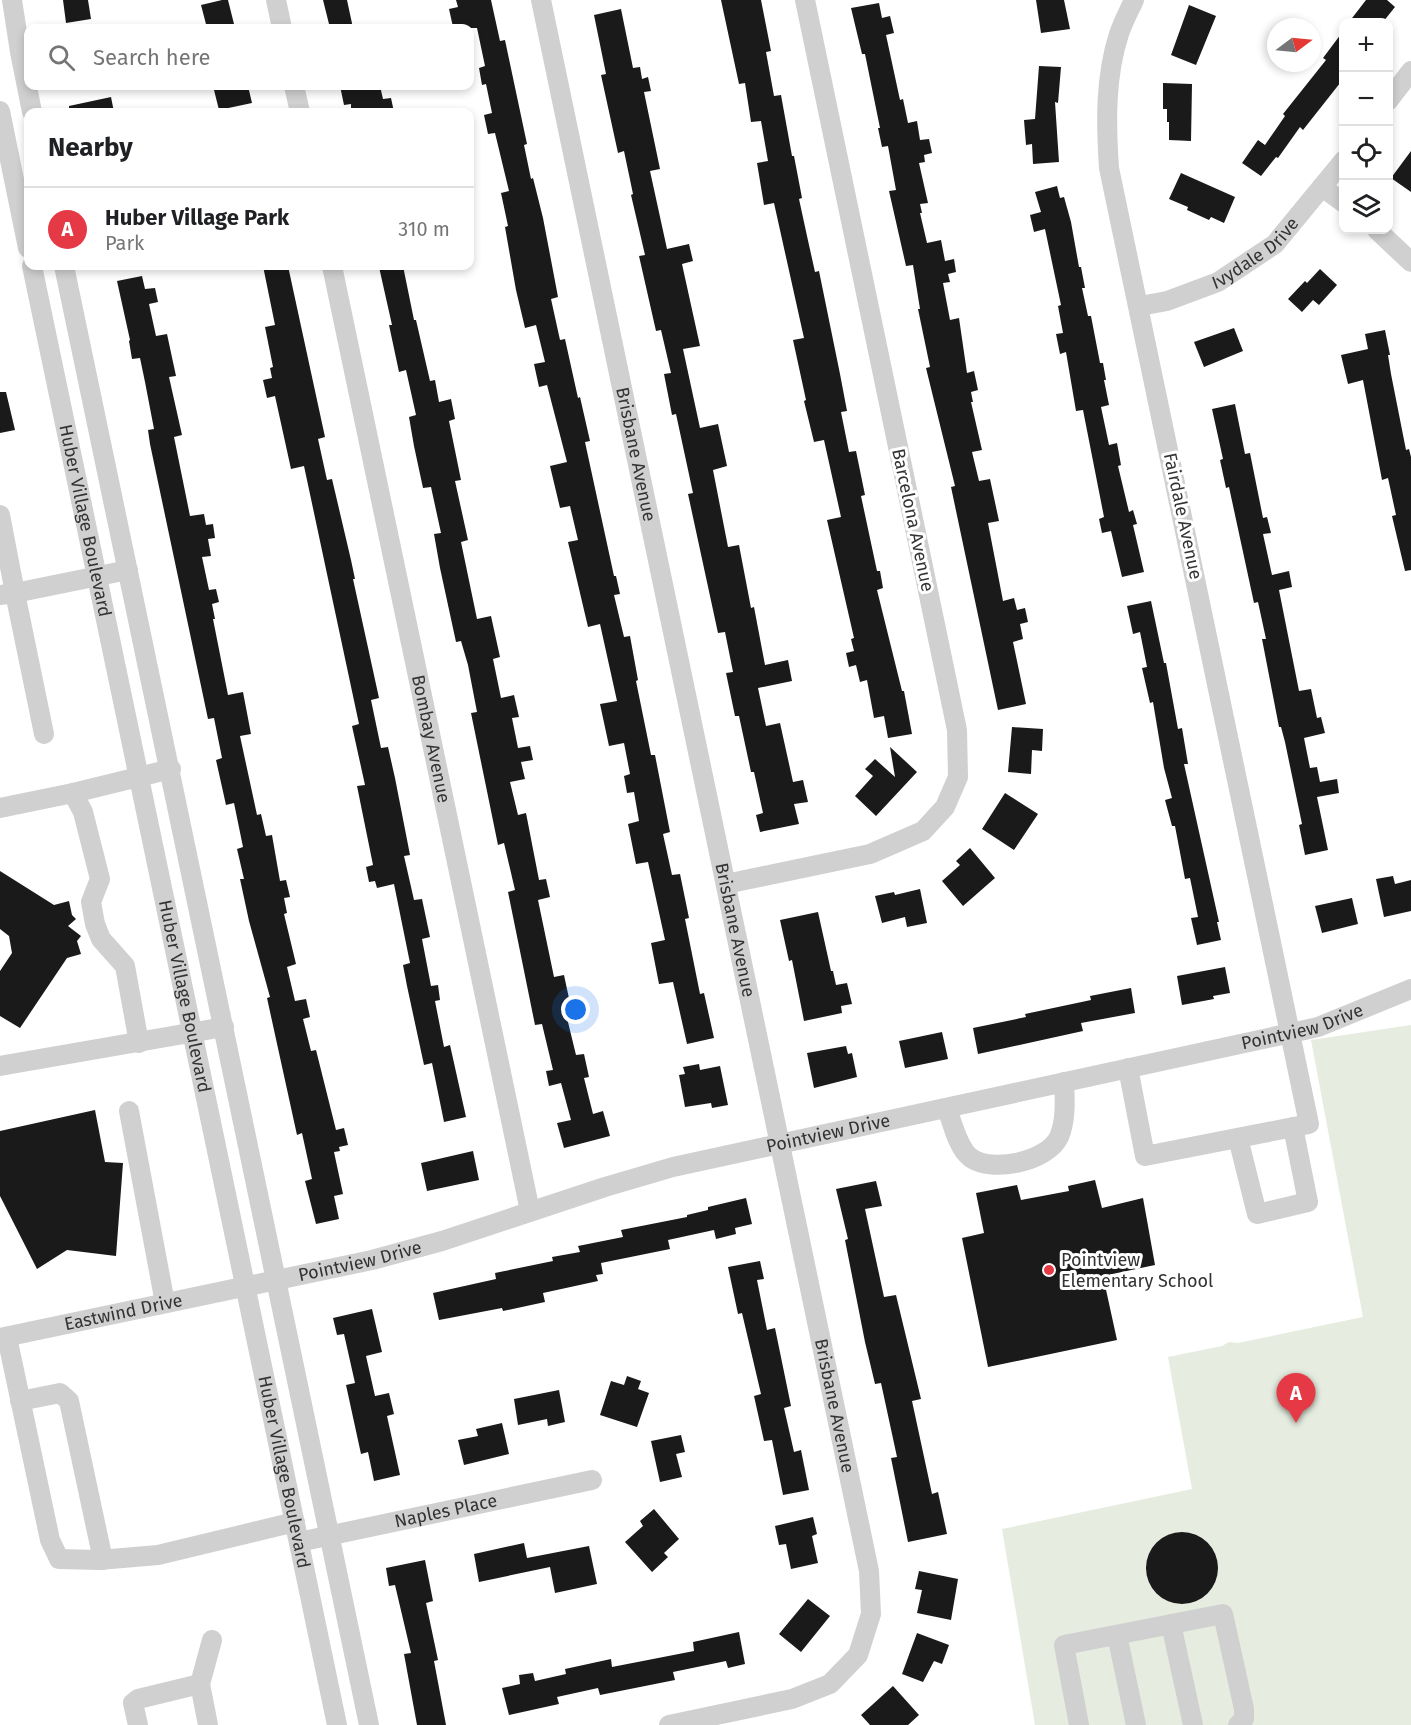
<!DOCTYPE html>
<meta charset="utf-8">
<style>
:root{--surface:#fff;--page:#f6f6f6;--text:#202124;--muted:#757577;--line:#e0e0e0;--accent:#e63946}
body{margin:0;font-family:"Fira Sans",sans-serif;background:var(--page);color:var(--text)}
.controls{position:absolute;right:18px;top:18px;display:grid;overflow:hidden;border-radius:12px;box-shadow:0 3px 9px #0003}
.controls button{width:54px;height:54px;display:grid;place-items:center;padding:0;border:0;border-bottom:2px solid var(--line);background:var(--surface);color:var(--text);font:30px sans-serif}
.compass{position:absolute;left:1267px;top:18px;width:54px;height:54px;border-radius:50%;background:var(--surface);box-shadow:0 3px 9px #0003;rotate:74deg}
.you{position:absolute;left:576px;top:1010px;width:21px;height:21px;margin:-15px;border:4px solid #fff;border-radius:50%;background:#1a73e8;box-shadow:0 0 0 9px #1a73e833}
.badge{display:grid;place-items:center;width:39px;height:39px;border-radius:50%;background:var(--accent);color:#fff;font-size:20px;font-weight:700}
.pin{position:absolute;translate:-50% -50px;filter:drop-shadow(0 2px 3px #0008)}
.pin::after{content:'';position:absolute;top:32px;width:21px;height:18px;background:inherit;clip-path:polygon(0 0,100% 0,50% 100%)}
.list{margin:0;padding:0;list-style:none}
h2{display:flex;justify-content:space-between;align-items:center;height:78px;margin:0;padding:0 24px;font-size:26px}
h2 small{font-size:20px;font-weight:400;color:var(--muted)}
.list li{display:grid;grid-template-columns:39px 1fr auto;gap:18px;align-items:center;box-sizing:border-box;height:84px;padding:0 24px;border-top:2px solid var(--line)}
.list b{display:block;font-size:22px;white-space:nowrap}
.list p{margin:0;font-size:20px;white-space:nowrap;color:var(--muted)}
.list em{font-size:20px;font-style:normal;color:var(--muted)}
.icon{flex:none;width:33px;height:33px;fill:none;stroke:currentColor;stroke-width:2;stroke-linecap:round;stroke-linejoin:round}
.map{position:relative;flex:none;width:1411px;height:1725px;overflow:hidden}
.search{position:absolute;background:var(--surface);box-shadow:0 3px 9px #0003;left:24px;top:24px;width:450px;height:66px;display:flex;align-items:center;gap:15px;box-sizing:border-box;padding:0 21px;border-radius:12px;color:var(--muted);font-size:22px}
.panel{position:absolute;background:var(--surface);box-shadow:0 3px 9px #0003;left:24px;top:108px;width:450px;height:162px;border-radius:12px}
.map>svg:first-child{display:block}
.green{fill:#e6ecdf}
.building{fill:#1a1a1a}
.lines{fill:none;stroke-linecap:round;stroke-linejoin:round}
.minor{stroke:#d0d0d0;stroke-width:20}
.poi-dot{fill:#e63946;stroke:#fff;stroke-width:2}
.labels{text-anchor:middle;stroke-width:6;stroke-linejoin:round;paint-order:stroke}
.street-label{font-size:18px;fill:#333;stroke:#fff}
.poi-label{font-size:18px;fill:#333;stroke:#fff;text-anchor:start}
</style>
<div class="map">
<svg width="1411" height="1725" viewBox="0 0 1411 1725">
<rect width="100%" height="100%" fill="#fff"/>
<!-- green -->
<path class="green" d="M1411,1025v700h-376l-33,-196 190,-40 -24,-132 54,-11 7,-4 9,1 125,-26 -52,-277z"/>
<!-- building -->
<path class="building" d="M63,0h25l3,19 -25,4z
M222,0h6l7,28h-28l-6,-23z
M323,0h24l6,28h-23z
M456,0h35l9,41 5,-1 22,104 -3,1 7,34 2,-1 10,40 8,42 7,37 -7,2 9,41 5,-1 13,59 2,-1 10,44 -5,1 29,134h2l4,18 -6,1 10,42 6,-1 8,44 -2,1 15,74h4l15,77 -7,2 9,41 8,-1 9,44 -4,1 15,75 4,-1 10,45 -27,6 -14,-62 -14,2 -8,-41 14,-3 -17,-78 -12,2 -8,-40 11,-3 -5,-29 -7,1 -3,-17 6,-2 -6,-31 -15,3 -9,-42 17,-3 -17,-77 -12,3 -20,-85 10,-2 -8,-34 -10,2 -10,-42 17,-4 -20,-77 -8,2 -5,-23 11,-2 -9,-37 -11,3 -9,-38 -11,-63 3,-1 -7,-33 8,-2 -14,-58 -7,1 -4,-19 8,-2 -6,-29 -4,1 -3,-17 6,-2 -8,-38h-15v-3l-9,2 -4,-18 9,-2z
M721,0h40l10,51 -5,1 8,44 7,-1 11,61h2l8,42 -3,1 8,37 8,36 4,-1 21,103 7,37 -6,1 8,40 7,-1 9,44 -4,1 16,75h3l3,17 -6,2 25,101h2l8,43 -24,4 -4,-22 -10,2 -7,-38 -7,2 -4,-17 -7,2 -3,-14 8,-2 -3,-12 3,-1 -27,-118 14,-3 -17,-77 -10,2 -10,-41 2,-1 -13,-60 11,-2 -30,-135 -10,2 -7,-42 11,-2 -7,-40 -10,1 -6,-39 -6,1z
M1036,0h28l6,29 -29,4z
M1366,0h21l8,7 -12,15h-34z
M879,3l3,15 8,-2 4,17 -8,2 14,65 3,-1 5,24 9,-2 3,19 9,-1 3,14 -8,2 1,7 -6,1 9,40 -8,1 2,9h-2l7,30 14,-3 4,21 9,-2 2,13 -8,2 2,8 -7,1 7,37 9,-2 8,55 7,-2 4,19 -7,2 2,10h-2l11,48 -10,2 7,29 11,-2 9,42 -11,2 15,78 11,-3 3,12 8,-2 3,14 -8,2 3,15 -10,3 13,62 -28,6 -47,-223 4,-1 -29,-118 4,-1 -12,-58h2l-7,-44 -7,1 -17,-75 7,-1 -8,-44 -6,1 -4,-19h2l-15,-74h-3l-11,-46z
M1189,5l27,11 -20,49 -25,-10z
M621,9l12,59 7,-1 2,12 6,-2 3,14 -7,1 16,77 -10,2 17,78 22,-5 4,17 -11,3 18,82 -17,3 17,79 18,-4 9,42 -14,4 15,77 11,-2 12,63 3,-1 11,58 23,-5 4,21 -34,7 8,38 14,-3 13,59 10,-2 5,22 -14,2 5,20 -39,8 -4,-17 7,-2 -9,-41h-3l-12,-56h-4l-9,-43 7,-1 -8,-40 -7,1 -30,-139 5,-1 -17,-79 -4,1 -8,-41 7,-1 -10,-43 -5,1 -17,-75 6,-1 -14,-60 2,-1 -9,-43 -6,2 -17,-78 5,-1 -12,-59z
M1344,30v48l-41,52 -3,-3 -22,31 -2,-1 -15,19 -19,-13 16,-23 7,5 20,-29 -2,-2 43,-54 -3,-2z
M1039,66l22,1 -3,36 -3,-1 4,60 -26,2 -1,-20 -6,1 -2,-25 11,-1z
M1163,83l29,1 -1,57 -22,-1v-18h-2v-13h-4z
M226,86h22l4,17 -33,7 -5,-20 13,-2z
M340,86h40l3,13 8,-1 3,14h-43v-8l-7,1z
M111,97l3,15h-45v-6z
M1411,151v41l-20,-14z
M1181,173l54,24 -11,26 -13,-6 -2,3 -22,-10 1,-3 -19,-8z
M1057,186l3,12 4,-1 7,25 8,45h2l4,21h-3l6,28h3l9,47h3l3,17h-2l5,25 -8,2 8,38 8,-2 4,22 -3,1 11,46 4,-2 4,14 -4,1 11,47 -22,5 -11,-46 -9,2 -3,-14 5,-2 -21,-107 -7,1 -10,-59 -6,2 -4,-20 7,-1 -5,-27 3,-1 -16,-76 -11,3 -4,-17 11,-3 -6,-20z
M263,266h25l37,171 -7,2 9,41 5,-1 19,81 4,19h-2l26,119 -8,2 10,48 7,-1 7,31 15,77 -6,1 10,44 8,-1 8,38 -8,2 9,47 7,-1 2,15 -5,1 9,46 6,-2 16,72 -22,5 -12,-59 -8,2 -17,-79 -4,-21 7,-2 -16,-79 -17,4 -2,-7 -6,1 -3,-15 7,-2 -16,-79 8,-1 -13,-59 7,-2 -55,-258 -13,3 -16,-73 -8,2 -4,-18 9,-2 -2,-10 3,-1 -8,-40 10,-2z
M387,266h16l11,54h2l14,61 5,-1 4,22 12,-3 4,20 -6,2 12,59 -6,1 13,59 -7,2 16,77 14,-3 9,41 -7,2 8,39 13,-3 5,22 -7,1 6,30 12,-2 3,14 -12,2 4,17 -15,3 8,33 8,-2 13,67 7,-1 4,18 -12,3 16,77 10,-2 9,42 -6,1 9,37 8,-1 5,23 -5,1 9,36 10,-3 7,25 -46,12 -7,-25 14,-3 -10,-37 -12,3 -3,-15 7,-1 -11,-46 -7,1 -27,-133 7,-2 -11,-47 -6,2 -27,-132 6,-1 -9,-47 -7,-24 -5,1 -16,-74 -6,-34 7,-1 -10,-46 -8,1 -9,-42 -5,-29 7,-2 -10,-45 -7,2 -10,-47h3l-13,-58z
M1320,269l17,16 -18,20 -6,-5 -11,12 -14,-13 17,-18 2,2z
M142,276l3,13 10,-1 3,14 -9,2 7,32 11,-2 9,42 -7,1 13,58 -8,2 16,79 14,-2 2,11 7,-1 2,14 -7,1 3,17 -9,1 7,33 7,-1 3,13 -7,2 3,15h-2l15,76 15,-3 8,42 -11,2 17,79 4,-1 5,22 6,-1 8,46 6,-1 4,17 -6,1 3,15 -3,1 12,50 -9,3 8,34 11,-2 4,18 -7,2 8,32 5,-1 20,80 8,-2 4,17 -9,2 1,4 -6,1 9,42 -9,2 5,23 -23,5 -11,-43 7,-2 -10,-46 -5,2 -30,-137 3,-1 -21,-76 -9,-42h4l-7,-30 6,-2 -9,-44 -8,2 -10,-45 6,-2 -8,-40 -6,1 -58,-275 -2,-14 6,-1 -9,-47 -5,-24 -8,1 -3,-18 1,-1 -13,-59z
M1234,328l9,23 -39,16 -10,-25z
M1385,330l5,25h-2l3,19 15,76 3,-1 2,8v113l-6,1 -13,-55 4,-1 -8,-37 -6,2 -19,-100 -15,4 -7,-29 27,-6 -3,-15z
M0,392h6l9,38 -15,3z
M1235,404l10,50 5,-1 13,65 4,-1 4,16 -8,1 9,41 17,-4 3,16 -13,3 20,101 12,-2 6,29 4,-1 4,16 -21,5 6,30 7,-1 3,15 17,-3 2,14 -22,4 11,53 -23,5 -6,-30 3,-1 -17,-82 -4,-15h-2l-17,-88h4l-8,-37 -4,1 -25,-116 -3,1 -6,-28 3,-1 -11,-50z
M1151,601l13,62h2l12,66 4,-1 6,36h-4l35,158h-2l4,18 -24,5 -6,-27 7,-1 -8,-39 -5,1 -10,-53h-3l-7,-26 7,-2 -8,-30 -11,-66 -3,1 -8,-35 5,-1 -7,-35 -7,2 -6,-28z
M1012,727l31,2 -1,22 -10,-1 -1,24 -23,-2z
M890,747l27,25 -41,44 -21,-20 18,-20 -8,-7 10,-10 20,18z
M1005,793l33,21 -24,36 -32,-21z
M970,848l25,30 -32,28 -21,-25 18,-16 -4,-4z
M0,871l54,34 15,-4 3,14 4,4 -8,7 13,10 -4,5 4,13 -14,4 -47,70 -20,-12v-45l12,-18 -3,-17 -9,-7z
M1393,876l2,8 16,-4v31l-27,6 -8,-38z
M920,889l7,34 -20,4 -2,-10 -23,6 -7,-27 19,-4 1,3z
M1352,898l6,26 -36,9 -7,-27z
M818,912l13,59h2l3,14 11,-2 5,21 -11,2 1,7 -38,8 -12,-61 -3,1 -9,-41z
M1225,967l5,26 -17,3 1,3 -32,6 -5,-29z
M1131,988l4,25 -54,10 2,8 -105,23 -5,-26 53,-11 -1,-3 66,-14 -1,-4z
M942,1032l6,27 -43,9 -6,-27z
M846,1046l2,8 4,-1 5,24 -43,11 -7,-35z
M699,1064l1,6 20,-4 8,39 -16,3 -1,-5 -26,4 -6,-32 6,-1 -2,-7z
M95,1110l10,52 18,1 -7,93 -49,-6 -30,19 -37,-73v-65z
M473,1151l6,29 -52,11 -6,-28z
M1095,1180l7,28 41,-10 12,67 -52,11 14,64 -129,27 -26,-129 22,-5 -8,-40 41,-8 4,15 48,-9 -1,-5z
M876,1181l6,25 -17,3 19,88 12,-2 25,104 -9,2 20,93 6,-2 9,42 -39,8 -17,-84 6,-1 -16,-74 -6,1 -10,-42 -20,-102 3,-1 -12,-50z
M746,1198l6,26 -17,4 1,6 -20,5 -2,-9 -46,10 2,9 -69,14 2,11 -7,1 2,6 -55,12 2,9 -42,9 -1,-3 -63,12 -6,-27 63,-14 -1,-6 58,-12 -1,-4 28,-5 -2,-6 45,-9 -2,-7 66,-13v-2l21,-5v-3z
M760,1261l4,18 -7,1 10,50 8,-2 16,78 -7,2 10,44 7,-2 8,40 -26,5 -11,-55 -8,1 -10,-45 7,-2 -19,-81 -4,1 -10,-47z
M372,1309l10,43 -16,4 9,40 14,-3 5,21 -7,2 13,59 -26,6 -6,-29 -7,2 -15,-69 9,-2 -11,-49 -7,1 -4,-17z
M627,1376l14,5 -3,8 11,4 -12,34 -37,-12 11,-34 13,4z
M559,1390l6,32 -17,4 -1,-7 -29,6 -4,-26z
M502,1423l7,31 -45,11 -6,-25 20,-4 -2,-7z
M681,1435l4,17 -9,2 6,23 -22,5 -9,-41z
M654,1509l25,30 -15,14 4,4 -16,15 -27,-30 18,-16 -3,-5z
M813,1517l4,17 -5,2 6,27 -27,6 -5,-25 -7,1 -4,-19z
M1146 1568a36 36 0 1 1 72 0a36 36 0 1 1-72 0Z
M524,1543l3,15 62,-12 8,38 -42,9 -5,-26 -71,15 -5,-28z
M425,1560l8,41 -7,2 12,57 -4,1 12,64h-29l-13,-71 7,-1 -16,-68 -6,1 -3,-18z
M919,1571l39,8 -7,41 -34,-7 5,-23 -7,-1z
M808,1599l22,17 -29,36 -22,-18z
M739,1632l6,32 -17,4 -2,-7 -53,11 2,8 -75,15 -2,-7 -41,9 2,7 -50,11 -7,-27 18,-4 -1,-9 14,-2 2,8 31,-7 -1,-5 46,-10 1,8 82,-16 -1,-9z
M917,1633l32,12 -7,19 -8,-3 -11,21 -21,-8z
M893,1686l26,29 -11,10h-38l-9,-10z"/>
<g class="lines">
<!-- minor -->
<g class="minor">
<path d="M12,0l8,52 12,60"/>
<path d="M276,0l6,28"/>
<path id="s1" d="M541,0l328,1571 2,43 -13,41 -28,29 -38,15 -123,26"/>
<path d="M294,86l6,26"/>
<path d="M1388,101l23,-30"/>
<path d="M0,111l28,137"/>
<path d="M1322,187l22,16"/>
<path d="M1377,230l34,32"/>
<path id="s2" d="M32,266l305,1459"/>
<path d="M64,266l305,1459"/>
<path id="s3" d="M332,266l198,945"/>
<path id="s4" d="M1140,306l27,-5 51,-19 57,-38 69,-84"/>
<path d="M0,515l15,78 113,-23"/>
<path d="M0,595l15,-2 29,141"/>
<path d="M73,793l98,-24"/>
<path d="M0,808l73,-15 10,19 17,67 -9,23 4,22 6,15 24,27 14,77"/>
<path d="M726,884l144,-30 53,-23 22,-24 13,-30 -1,-47 -152,-730"/>
<path d="M0,1066l224,-39"/>
<path d="M1128,1068l17,88 164,-32 -200,-956c-3,-45 -4,-91 10,-134 4,-12 10,-23 15,-34"/>
<path d="M947,1108c5,14 11,41 24,50 21,15 76,4 88,-21 7,-16 6,-37 5,-55"/>
<path d="M129,1111l36,192"/>
<path d="M1238,1138l19,76 51,-12 -15,-75"/>
<path d="M7,1337l43,203 9,19 40,1 59,-5 137,-33"/>
<path id="s5" d="M0,1338l372,-78 70,-19 163,-54 68,-20 618,-134 27,-6 93,-38"/>
<path d="M20,1401l40,-8 9,8 34,159"/>
<path id="s6" d="M299,1542l293,-62"/>
<path d="M1171,1624l22,101"/>
<path d="M1117,1635l19,90"/>
<path d="M138,1725l-5,-22 5,-4 62,-15"/>
<path d="M208,1725l-8,-41 12,-44"/>
<path d="M1079,1725l-15,-80 159,-31 21,95v10l-6,6"/>
</g>
</g>
<!-- markers -->
<circle class="poi-dot" cx="1049" cy="1270" r="6"/>
<g class="labels">
<!-- street labels -->
<g class="street-label">
<text dy="6" stroke="none"><textPath href="#s4" startOffset="129">Ivydale Drive</textPath></text>
<text dy="6" stroke="none"><textPath href="#s1" startOffset="464">Brisbane Avenue</textPath></text>
<text transform="translate(1183 516) rotate(78)" y="6">Fairdale Avenue</text>
<text dy="6" stroke="none"><textPath href="#s2" startOffset="260">Huber Village Boulevard</textPath></text>
<text transform="translate(913 520) rotate(78)" y="6">Barcelona Avenue</text>
<text dy="6" stroke="none"><textPath href="#s3" startOffset="483">Bombay Avenue</textPath></text>
<text dy="6" stroke="none"><textPath href="#s1" startOffset="950">Brisbane Avenue</textPath></text>
<text dy="6" stroke="none"><textPath href="#s2" startOffset="746">Huber Village Boulevard</textPath></text>
<text dy="6" stroke="none"><textPath href="#s5" startOffset="1340">Pointview Drive</textPath></text>
<text dy="6" stroke="none"><textPath href="#s5" startOffset="854">Pointview Drive</textPath></text>
<text dy="6" stroke="none"><textPath href="#s5" startOffset="368">Pointview Drive</textPath></text>
<text dy="6" stroke="none"><textPath href="#s5" startOffset="126">Eastwind Drive</textPath></text>
<text dy="6" stroke="none"><textPath href="#s1" startOffset="1436">Brisbane Avenue</textPath></text>
<text dy="6" stroke="none"><textPath href="#s2" startOffset="1232">Huber Village Boulevard</textPath></text>
<text dy="6" stroke="none"><textPath href="#s6" startOffset="150">Naples Place</textPath></text>
</g>
<!-- poi labels -->
<g class="poi-label">
<text x="1061" y="1266">Pointview<tspan x="1061" dy="21">Elementary School</tspan></text>
</g>
</g>
</svg>
<div class="controls">
<button>+</button>
<button>−</button>
<button><svg class="icon" aria-label="locate" viewBox="0 0 24 24"><circle cx="12" cy="12" r="6"/><path d="M12 2v4M12 18v4M2 12h4M18 12h4"/></svg></button>
<button><svg class="icon" aria-label="layers" viewBox="0 0 24 24"><path d="M12 4l9 5-9 5-9-5zM3 14l9 5 9-5"/></svg></button>
</div>
<svg class="compass" viewBox="-18 -18 36 36"><path d="M0-13l5 13h-10z" fill="#e53935"/><path d="M0 13l5-13h-10z" fill="#757577"/></svg>
<div class="you"></div>
<div class="pin badge" style="left:1296px;top:1423px">A</div>
<div class="search"><svg class="icon" aria-label="search" viewBox="0 0 24 24"><circle cx="10" cy="10" r="6"/><path d="M15 15l6 6"/></svg>Search here</div>
<section class="panel">
<h2>Nearby<small></small></h2>
<ul class="list">
<li><span class="badge">A</span><div><b>Huber Village Park</b><p>Park</p></div><em>310 m</em></li>
</ul>
</section>
</div>
